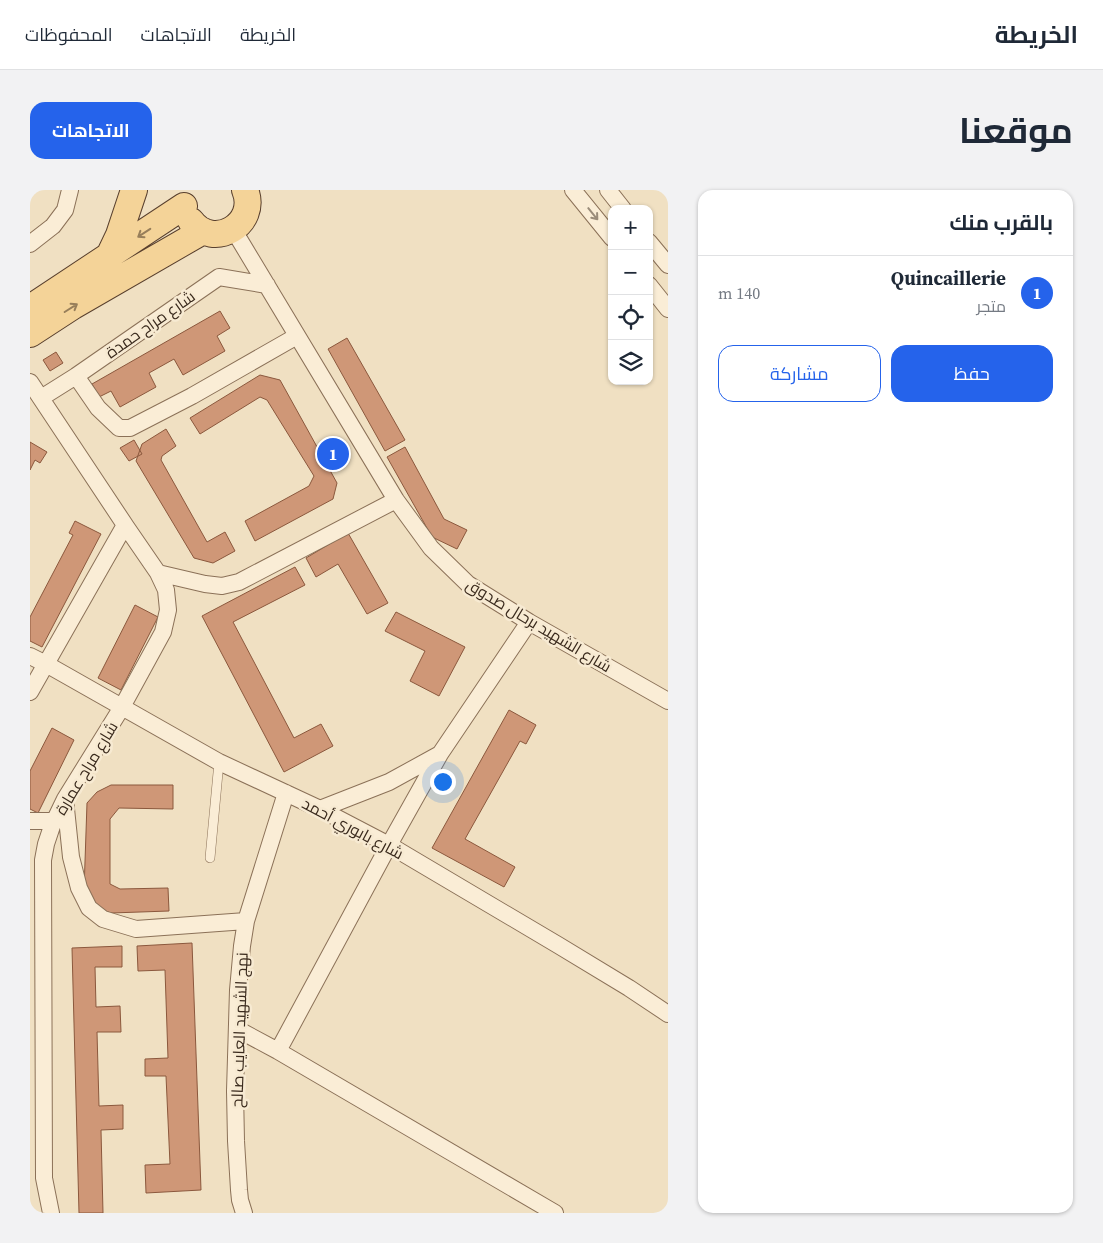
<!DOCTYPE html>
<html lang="ar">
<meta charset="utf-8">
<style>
:root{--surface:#fff;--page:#f2f2f3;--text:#1f2937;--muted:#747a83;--line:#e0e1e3;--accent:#2563eb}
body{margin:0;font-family:"Source Serif 4",Cairo,serif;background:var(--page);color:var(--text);direction:rtl}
.controls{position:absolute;right:15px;top:15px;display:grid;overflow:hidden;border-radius:10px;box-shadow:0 1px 4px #0004}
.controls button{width:45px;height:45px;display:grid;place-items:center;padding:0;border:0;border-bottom:1px solid var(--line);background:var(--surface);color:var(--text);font:25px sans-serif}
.you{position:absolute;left:412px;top:591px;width:18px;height:18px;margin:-12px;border:4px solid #fff;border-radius:50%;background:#1a73e8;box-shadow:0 0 0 8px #1a73e833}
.badge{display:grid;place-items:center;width:32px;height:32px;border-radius:50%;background:var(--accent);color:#fff;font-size:16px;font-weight:700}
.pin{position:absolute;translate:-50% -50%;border:2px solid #fff;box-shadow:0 1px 5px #0006}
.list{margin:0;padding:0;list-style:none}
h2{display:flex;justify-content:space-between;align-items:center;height:65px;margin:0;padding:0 20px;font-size:21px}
h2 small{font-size:16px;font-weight:400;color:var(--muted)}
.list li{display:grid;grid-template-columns:32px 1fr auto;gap:15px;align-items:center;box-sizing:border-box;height:75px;padding:0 20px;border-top:1px solid var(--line)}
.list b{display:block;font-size:19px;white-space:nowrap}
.list p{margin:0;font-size:16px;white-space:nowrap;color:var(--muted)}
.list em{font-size:16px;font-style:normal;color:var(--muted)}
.actions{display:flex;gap:10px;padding:15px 20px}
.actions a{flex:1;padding:11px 0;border:1px solid var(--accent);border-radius:15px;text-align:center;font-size:18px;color:var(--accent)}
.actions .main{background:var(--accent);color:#fff}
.icon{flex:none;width:28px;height:28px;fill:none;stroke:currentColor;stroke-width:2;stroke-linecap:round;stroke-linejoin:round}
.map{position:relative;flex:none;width:638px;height:1023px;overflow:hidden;direction:ltr;border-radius:15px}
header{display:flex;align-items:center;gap:30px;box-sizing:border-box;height:70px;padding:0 25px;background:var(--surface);border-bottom:1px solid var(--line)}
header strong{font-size:24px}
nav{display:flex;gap:28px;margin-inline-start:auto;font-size:18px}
.intro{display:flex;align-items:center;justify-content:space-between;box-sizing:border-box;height:120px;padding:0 30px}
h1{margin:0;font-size:35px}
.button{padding:12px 22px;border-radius:15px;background:var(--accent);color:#fff;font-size:18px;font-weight:700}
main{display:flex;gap:30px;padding:0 30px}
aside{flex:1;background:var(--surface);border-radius:15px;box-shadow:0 1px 4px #0004}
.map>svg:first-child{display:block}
.building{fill:#cf9777;stroke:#8b583d}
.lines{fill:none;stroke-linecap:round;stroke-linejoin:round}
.lane-casing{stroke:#8b7158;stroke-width:10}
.street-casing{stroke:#8b7158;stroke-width:18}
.primary-casing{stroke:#583f2d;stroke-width:28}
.lane{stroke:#faedd6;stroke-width:9}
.street{stroke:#faedd6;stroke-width:16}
.primary{stroke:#f4d398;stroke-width:26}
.oneway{stroke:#9a8c7a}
.oneway2{stroke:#977e5a}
.labels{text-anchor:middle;stroke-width:5;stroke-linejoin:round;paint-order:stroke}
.street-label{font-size:16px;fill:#3a2a1d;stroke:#f7ead2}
</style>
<header>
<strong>الخريطة</strong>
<nav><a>الخريطة</a><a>الاتجاهات</a><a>المحفوظات</a></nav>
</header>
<div class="intro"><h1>موقعنا</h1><a class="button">الاتجاهات</a></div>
<main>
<aside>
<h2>بالقرب منك<small></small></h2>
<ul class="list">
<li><span class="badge">1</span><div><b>Quincaillerie</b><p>متجر</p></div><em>140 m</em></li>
</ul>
<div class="actions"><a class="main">حفظ</a><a>مشاركة</a></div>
</aside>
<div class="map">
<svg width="638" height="1023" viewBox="0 0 638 1023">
<rect width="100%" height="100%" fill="#f0e0c2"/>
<!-- building -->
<path class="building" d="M190,121l10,17 -13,8 8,15 -42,24 -9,-16 -25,14 7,14 -36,20 -9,-16 -12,6 -7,-13z
M317,148l58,102 -20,11 -57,-102z
M26,162l7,11 -13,8 -7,-11z
M230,185l20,5 57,103 -4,16 -78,42 -10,-20 64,-35 5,-10 -47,-76 -7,-3 -60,37 -10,-16z
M136,239l10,17 -14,10 -1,4 46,82 18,-10 10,19 -22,12 -19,-5 -58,-97 6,-17z
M104,250l8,14 -13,7 -9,-13z
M0,252l17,10 -7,11 -5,-3 -5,10z
M375,257l39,72 23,11 -10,19 -25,-12 -45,-80z
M45,331l26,13 -59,113 -12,-6v-24l43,-82 -4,-2z
M318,343l40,70 -21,11 -29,-50 -22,13 -10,-19z
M265,377l10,18 -72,37 61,116 27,-14 12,22 -49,26 -82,-156z
M105,415l23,12 -37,73 -23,-12z
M366,422l69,35 -26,49 -29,-15 15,-30 -40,-20z
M479,520l27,15 -10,19 -6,-3 -55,98 50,28 -11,20 -72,-39z
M22,538l22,12 -36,73 -8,-4v-38z
M81,595h62v24l-54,-1 -9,11v65l10,5 48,-1 1,23 -58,2 -9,-3 -18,-19 3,-88 10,-11z
M162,753l9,247 -55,3 -1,-28 25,-1 -4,-88h-21v-17l23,-1 -3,-88 -27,1 -1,-25z
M92,756v21h-27l1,40 24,-1 1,26h-24l2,74 24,-1v24l-22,1 2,83h-24l-7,-265z"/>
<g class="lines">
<defs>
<path id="lane" d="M180,668l9,-96"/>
<path id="street" d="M543,0l39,48
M578,0l15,19
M203,39l163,271 35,48 37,36 61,38 139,79
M619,52l19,23
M0,54l23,-18 12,-16 5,-20
M619,95l19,24
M46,186l22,32 21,20h11l62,-32 105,-60
M0,192l95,143 -95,167
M11,208l35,-22 143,-99 48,8
M128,383l47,11 17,2 17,-4 157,-82
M0,466l16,8 173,98 101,47 69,36 169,100 71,43 39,26
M35,609l6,58 8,31 10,20 14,11 33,10 110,-8
M290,619l69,-27 51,-28
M0,631h25
M207,839l41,22 277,162
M248,861l111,-206 51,-91 89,-132
M21,1023l-7,-35 -1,-318 3,-16 6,-18 13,-27 57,-92 41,-75 5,-22 -2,-20 -8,-17 -33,-48
M214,1023l-4,-13 -1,-10 -3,-49 -1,-50 3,-101 4,-44 4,-25 40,-128"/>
<path id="primary" d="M161,31c22,30 68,3 54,-31
M79,66l10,-21 15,-45
M0,118l154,-102
M0,144l43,-28 130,-75"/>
</defs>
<!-- lane casing -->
<use href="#lane" class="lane-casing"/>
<!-- street casing -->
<use href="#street" class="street-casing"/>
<!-- primary casing -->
<use href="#primary" class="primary-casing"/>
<!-- lane -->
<use href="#lane" class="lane"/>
<!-- street -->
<use href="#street" class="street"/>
<!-- primary -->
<use href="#primary" class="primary"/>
</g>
<!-- one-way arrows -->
<defs><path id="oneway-shaft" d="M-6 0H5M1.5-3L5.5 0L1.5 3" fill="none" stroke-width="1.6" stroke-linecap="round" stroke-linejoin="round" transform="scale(1.25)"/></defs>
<use class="oneway" href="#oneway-shaft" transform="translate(563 24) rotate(51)"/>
<g class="oneway2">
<use href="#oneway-shaft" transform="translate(114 43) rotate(147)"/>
<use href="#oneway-shaft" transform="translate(41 118) rotate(-32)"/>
</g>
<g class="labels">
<!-- street labels -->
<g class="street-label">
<text transform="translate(120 134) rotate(-35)" y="6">شارع مراح حمدة</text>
<text transform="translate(509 435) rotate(31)" y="6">شارع الشهيد برحال صدوق</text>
<text transform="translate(56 578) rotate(-59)" y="6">شارع مراح عمارة</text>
<text transform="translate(323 638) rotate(28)" y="6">شارع بابوري أحمد</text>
<text transform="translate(209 840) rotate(-88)" y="6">نهج الشهيد العايب صالح</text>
</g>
</g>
</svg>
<div class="controls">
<button>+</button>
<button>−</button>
<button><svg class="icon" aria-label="locate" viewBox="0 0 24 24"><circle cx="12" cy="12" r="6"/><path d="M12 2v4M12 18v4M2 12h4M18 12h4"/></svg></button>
<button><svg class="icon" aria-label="layers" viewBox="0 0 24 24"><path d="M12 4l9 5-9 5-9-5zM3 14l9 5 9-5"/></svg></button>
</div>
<div class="you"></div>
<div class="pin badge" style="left:303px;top:264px">1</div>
</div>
</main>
